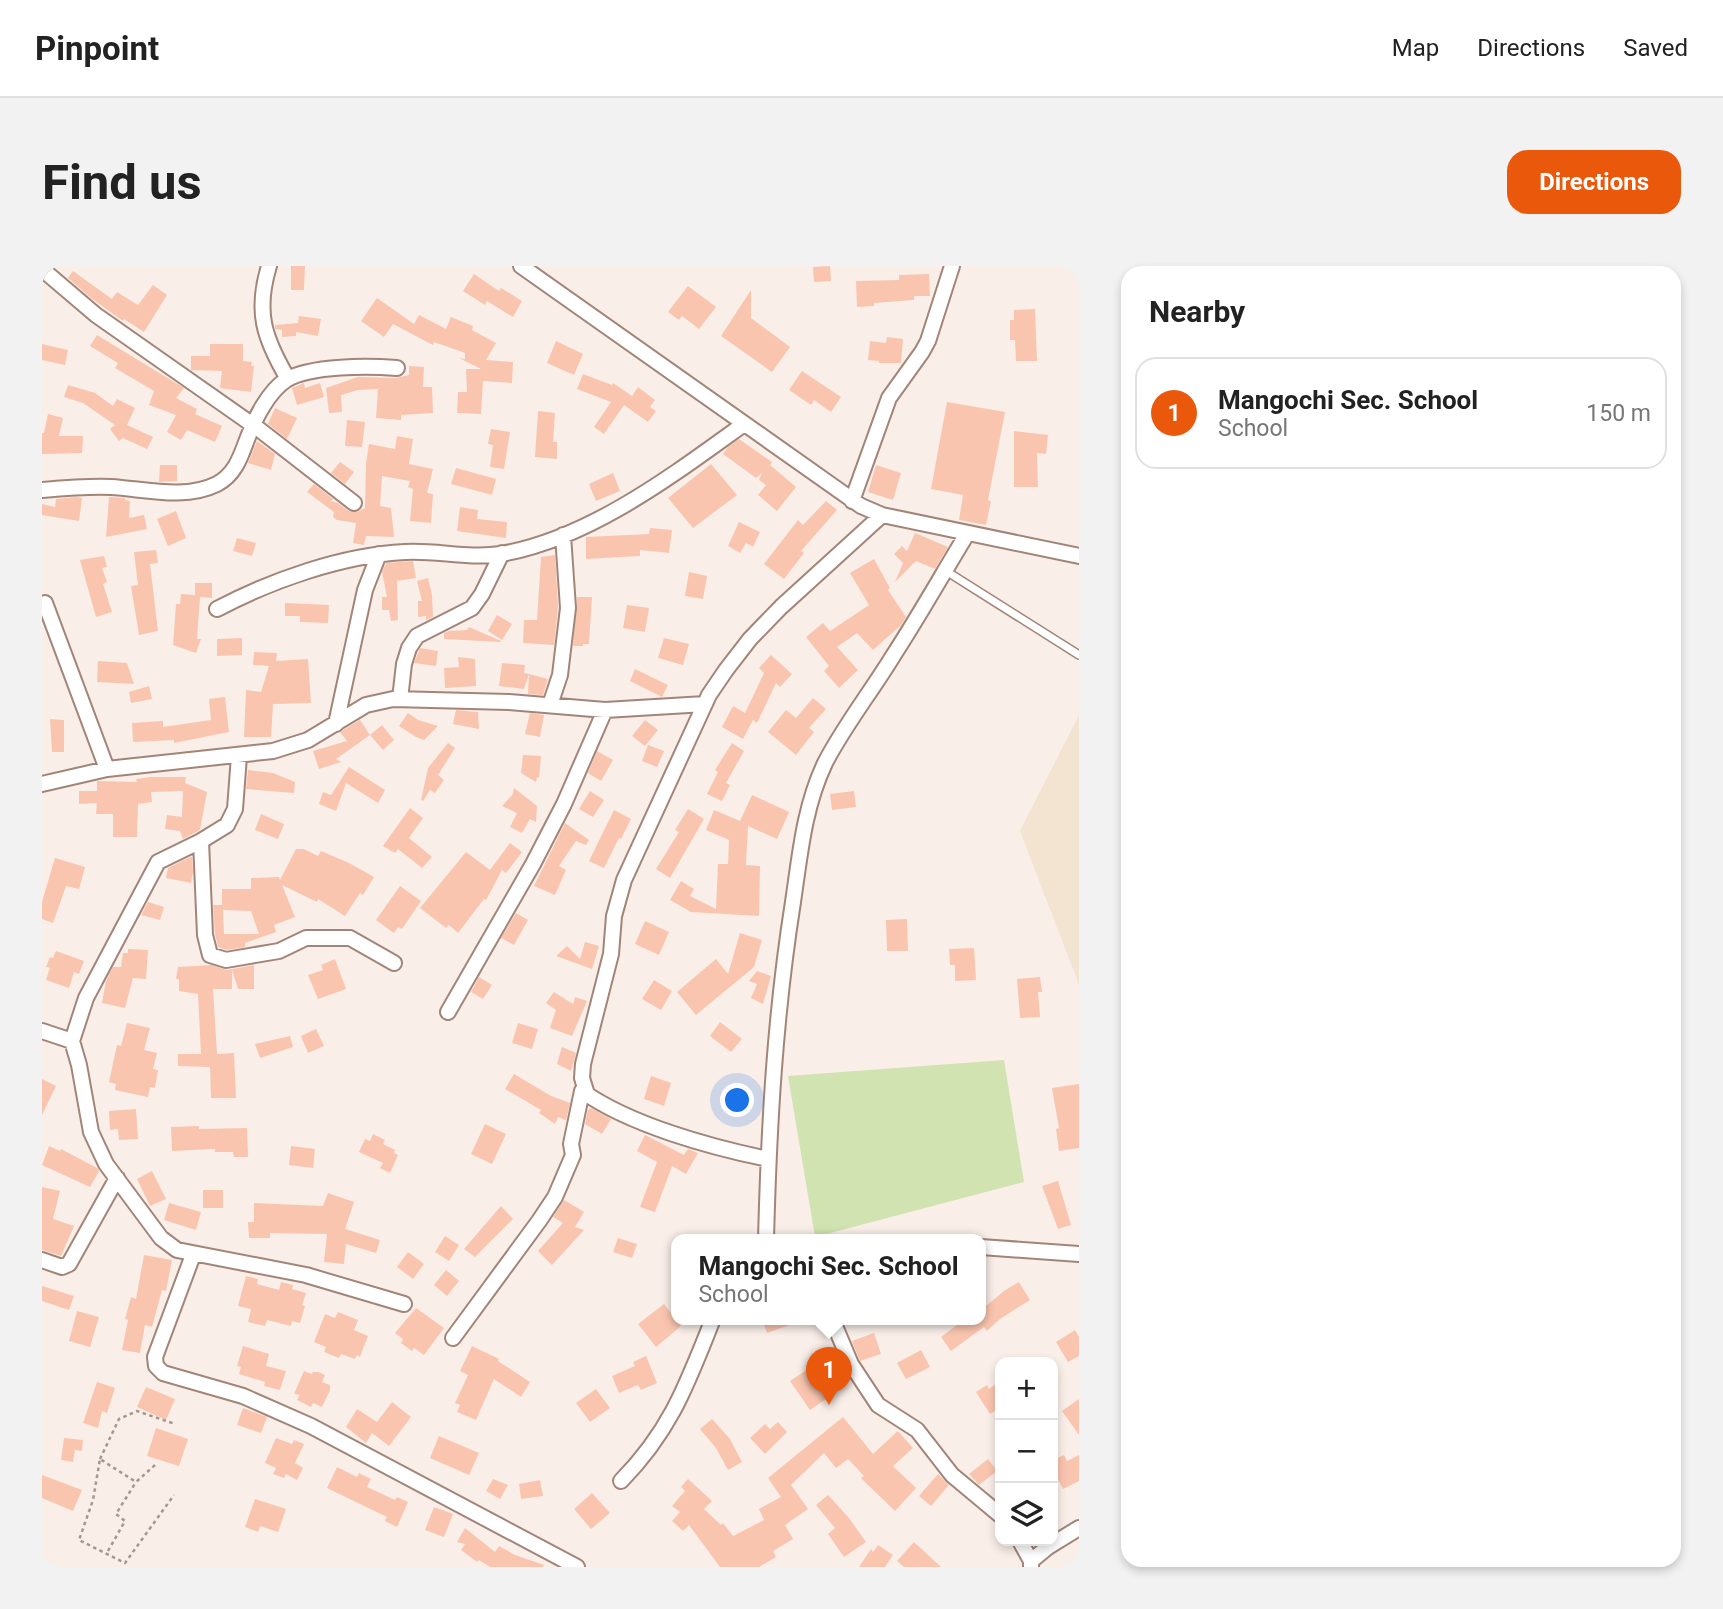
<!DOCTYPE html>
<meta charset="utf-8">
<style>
:root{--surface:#fff;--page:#f2f2f2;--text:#222;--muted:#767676;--line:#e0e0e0;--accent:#ea580c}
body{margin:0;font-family:Roboto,sans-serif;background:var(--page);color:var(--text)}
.controls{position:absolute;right:21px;bottom:21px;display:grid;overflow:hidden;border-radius:14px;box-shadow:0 4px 10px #0003}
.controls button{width:63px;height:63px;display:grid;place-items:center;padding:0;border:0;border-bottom:2px solid var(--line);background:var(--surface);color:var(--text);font:35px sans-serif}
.you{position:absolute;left:696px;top:835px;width:24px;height:24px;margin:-18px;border:5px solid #fff;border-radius:50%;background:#1a73e8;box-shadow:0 0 0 10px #1a73e833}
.badge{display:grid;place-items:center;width:46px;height:46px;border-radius:50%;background:var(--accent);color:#fff;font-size:23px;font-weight:700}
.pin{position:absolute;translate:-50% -58px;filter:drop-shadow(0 2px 4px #0008)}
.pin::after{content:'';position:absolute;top:37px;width:24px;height:21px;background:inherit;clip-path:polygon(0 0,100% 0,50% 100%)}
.popup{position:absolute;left:629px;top:968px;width:315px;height:91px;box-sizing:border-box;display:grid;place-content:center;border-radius:14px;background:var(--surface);filter:drop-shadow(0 2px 5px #0005);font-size:23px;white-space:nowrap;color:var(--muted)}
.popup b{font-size:26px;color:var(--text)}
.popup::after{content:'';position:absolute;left:50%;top:100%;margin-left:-14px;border:14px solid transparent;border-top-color:var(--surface)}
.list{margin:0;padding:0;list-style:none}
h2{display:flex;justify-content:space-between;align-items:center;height:91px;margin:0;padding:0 28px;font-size:30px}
h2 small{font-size:23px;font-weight:400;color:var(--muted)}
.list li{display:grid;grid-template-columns:46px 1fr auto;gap:21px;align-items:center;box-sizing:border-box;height:112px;margin:0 14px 14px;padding:0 14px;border:2px solid var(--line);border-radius:21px}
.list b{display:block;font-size:26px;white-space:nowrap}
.list p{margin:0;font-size:23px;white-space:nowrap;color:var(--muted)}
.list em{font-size:23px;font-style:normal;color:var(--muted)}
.icon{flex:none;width:38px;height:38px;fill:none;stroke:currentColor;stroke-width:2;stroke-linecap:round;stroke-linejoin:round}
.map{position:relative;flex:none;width:1037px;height:1301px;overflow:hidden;border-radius:21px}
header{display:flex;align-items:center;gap:42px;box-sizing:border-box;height:98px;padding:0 35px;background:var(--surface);border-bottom:2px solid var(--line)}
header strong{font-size:33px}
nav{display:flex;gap:38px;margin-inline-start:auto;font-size:24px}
.intro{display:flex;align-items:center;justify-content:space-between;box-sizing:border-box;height:168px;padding:0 42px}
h1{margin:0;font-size:49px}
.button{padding:18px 32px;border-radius:21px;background:var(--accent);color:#fff;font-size:24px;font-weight:700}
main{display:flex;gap:42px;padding:0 42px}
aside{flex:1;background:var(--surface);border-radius:21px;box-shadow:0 4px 10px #0003}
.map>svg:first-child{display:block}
.education{fill:#f3e4d1}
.green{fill:#d1e3b0}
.building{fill:#fac5af;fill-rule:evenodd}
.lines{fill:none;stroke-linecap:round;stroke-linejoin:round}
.lane-casing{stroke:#a28579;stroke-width:10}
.street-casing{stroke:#a28579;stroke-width:18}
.path{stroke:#a39791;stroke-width:2.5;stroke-dasharray:3.5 3.5;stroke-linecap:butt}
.lane{stroke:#fff;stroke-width:7}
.street{stroke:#fff;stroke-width:14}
</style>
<header>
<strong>Pinpoint</strong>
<nav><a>Map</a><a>Directions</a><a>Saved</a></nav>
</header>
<div class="intro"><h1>Find us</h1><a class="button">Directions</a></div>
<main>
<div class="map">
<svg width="1037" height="1301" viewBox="0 0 1037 1301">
<rect width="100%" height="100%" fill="#faeee8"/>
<!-- education -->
<path class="education" d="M1037,449v270l-59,-154z"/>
<!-- green -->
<path class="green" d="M962,794l20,122 -209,55 -27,-161z"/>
<!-- building -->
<path class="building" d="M249,0h14l-1,24h-13z
M788,0l1,15 -17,1 -1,-15z
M31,5l39,28 5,-7 21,13 15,-20 14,10 -23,37 -20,-13 -1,2 -32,-23 -23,-20z
M432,8l25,17 2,-3 21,13 -9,16 -26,-16 -2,4 -22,-14z
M887,8l1,22h-16v4l-40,3v3l-17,1 -1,-26 43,-1v-5z
M646,20l28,21 -17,22 -17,-13 -3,4 -11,-8z
M709,24v28l39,29 -18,25 -51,-36z
M335,32l37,26 5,-9 27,14 5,-12 22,9 -1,4 24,13 -10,17 27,2 -1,21 -29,-2 -2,33 -24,-1 1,-21h9l-1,-23h15l-22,-11 6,1v-6l-31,-11 -1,3 -40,-21 -9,13 -23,-16z
M993,43l2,52h-21l-1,-21h-5v-20h4v-10z
M257,50l22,3 -3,17 -22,-4v4l-14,1v-7l-7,-1v-4l23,-2z
M55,69l87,53 -8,10 21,11 -2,5 27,12 -7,16 -28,-12 -6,10 -14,-8 9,-17 -27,-10 5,-14 -39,-23 3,-5 -28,-17z
M845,71l16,2 -2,24h-22v-2l-11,-1 2,-19 16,2z
M514,75l27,13 -9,21 -27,-12z
M0,78l26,6 -3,15 -23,-5z
M168,78h33v17l9,1 -1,4h3l-3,26 -31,-4 2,-17 -31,-1v-14h19z
M367,100l15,1 -1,20h9l1,26 -32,2v5l-25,-2 2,-29 -20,1 -17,5 1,17 -13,1 -3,-25 32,-11 38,1 13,-3z
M760,105l39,26 -10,15 -17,-12 -3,5 -22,-15z
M541,108l29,11 1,-2 19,13 6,-9 17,13 -5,7 6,4 -8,11 -24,-17 -20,29 -10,-7 17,-25 -34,-13z
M262,117l1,5 15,-5 4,14 -27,8 -5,-17z
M26,119l27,8 18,13 4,-7 18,9 -8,17 26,12 -6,12 -24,-11 -4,3 -9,-12 5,-4 -32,-22 -19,-6z
M905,136l58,10 -17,88 3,1 -5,24 -27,-5 4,-25 -32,-6z
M233,142l22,10 -10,21 -19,-15z
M496,145l17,2 -2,29h4v17l-22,-2z
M6,148l15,4 -4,18h24l-1,17 -40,1v-21h2z
M305,154l18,2 -3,25 -17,-1z
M449,163l19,3 -6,37 -14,-2 3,-22 -5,-1z
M972,165l34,4 -2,19 -9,-1 1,34h-24z
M355,170l16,3 -4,25 24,5 -6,24 6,1 -2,29 -21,-2 3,-32 -5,-2 2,-6 -28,-5 -2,30 11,2 3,29 -28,-1 -2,9 -11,-2 3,-20 -19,-3 -4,-3 1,-5 -27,-20 7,-8 19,15 -2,2 7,2 11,8 8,1 8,-4 1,-45 3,-19 26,5z
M697,173l33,23 -2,3 26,22 -19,24 -19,-16 8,-10 -7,-5 3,-7 -6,5 -33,-24 5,-7z
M215,175l18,13 -4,16 -23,-7z
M298,196l14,10 -9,12 -14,-11z
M669,198l26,31 -44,33 -25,-30z
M118,199h17v16l-18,1z
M834,199l25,8 -8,27 -25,-8z
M414,202l40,11 -4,16 -41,-11z
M571,207l7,18 -24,10 -7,-17z
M35,231l5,1 -3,23 -37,-6v-11l13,3 1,-8z
M67,231l16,1v2l5,1 -1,17 15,-3 3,14 -41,8z
M784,235l11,9 -36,41 3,2 -20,26 -20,-15 34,-44 5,5z
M418,241l18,3 -1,9 30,3 -1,16 -49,-7z
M134,245l10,27 -18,8 -11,-27z
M697,256l21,10 -7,15 -7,-4 -6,10 -12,-7z
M608,262l22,2 -3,23 -29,-3v6l-54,3v-22l63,-3z
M873,267l33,14 -13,22 -19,-8 -21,21 8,-19 -9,-9 8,-8 5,5z
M195,272l19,5 -4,13 -19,-5z
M114,284l2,13 -8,1 8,67 -19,4 -8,-49 7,-1 -4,-33z
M513,289l3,53 -4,37 -31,-2 1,-23h13l4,-63z
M62,290l3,11 -5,1 5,14 -4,2 9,28 -16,5 -16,-57z
M832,293l16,29 -2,2 18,27 -5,8 -28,25 -16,-17 -20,14 21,23 -19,18 -15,-17 5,-5 -23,-29 17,-14 7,8 39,-26 -19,-32z
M371,295l3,17 -19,3 1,39 -7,1 -2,-11h-7v-13h5l-5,-25 4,-9z
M647,306l18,4 -4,23 -18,-3z
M386,312l4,17 1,22 -7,3v-4l-8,1v-16h4l-5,-20z
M153,317h17v15l-12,-1 -3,42h4l-5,14 -23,-8 3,-41h4l1,-10 14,1z
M535,331h15l-3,47h-6v2h-10z
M243,337l44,2 -1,18 -28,-1v-6h-15z
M585,339l22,3 -4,24 -22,-4z
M455,349l15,9 -10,16 -14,-9z
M427,361l32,14v1l-57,-3v-6l5,-2 18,-1z
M200,372v17l-25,1v-17z
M622,372l25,6 -6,21 -25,-7z
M378,382l18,3 -2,15 -22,-3z
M212,386l23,1 -1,8 32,-2 3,44 -38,1 -2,33h-27l2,-47 15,2 8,-26 -16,-1z
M729,389l21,19 -12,13 -4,-4 -19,40 -4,-3 -10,19 -21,-12 11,-21 12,7 19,-40 -5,-5z
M416,391l17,2 1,27 -31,2 -1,-20 15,-1z
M56,395l29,2 7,21 -37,-2z
M460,397l23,2 -1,8 5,1 -5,15 -25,-3z
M593,403l33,16 -6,12 -32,-16z
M487,408l19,5 -5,16 -15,-1z
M107,420l3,13 -21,4 -2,-11z
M183,431l4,35 -55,11v-3l-41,2 -1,-19 31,-2v6l48,-7 -2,-21z
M771,432l13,11 -17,19 5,4 -18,23 -28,-23 18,-22 10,8z
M414,444l22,2 1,17 -26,-5z
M366,447l10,7 20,6 -14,14 -8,-3 -17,-11z
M488,447l14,2 -4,22 -15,-3z
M8,453l14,1v32h-12z
M318,454l10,15 -34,24 5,3 -22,7 -6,-18 34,-10 -7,-9z
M603,454l13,10 -13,16 -13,-10z
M340,459l12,15 -11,10 -13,-15z
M406,477l7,5 -17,27 6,5 -9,13 -5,-3 -7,11 -2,-1 7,-32z
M690,477l12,8 -18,32 4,2 -8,16 -15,-7 11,-22 -3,-2z
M606,479l16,6 -7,16 -15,-6z
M555,485l16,9 -12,21 -13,-8z
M481,489l18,1 -2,22 -2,-1 -1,5 -15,-9z
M307,501l36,23 -7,13 -32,-20 -10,28 -17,-7 4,-12 8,3z
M206,504l25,3 22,9 -1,11 -48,-4z
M109,511h35l-1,6 22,9 -7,38 -17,9 -3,-8 -15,-2 2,-14 15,2 1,-26 -32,1 1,10 -14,2 -1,33h-24v-23h-17l1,-11 -18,1v-13h18v-10l40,1 -1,-3z
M472,522l23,18 -1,16 -6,-3 -8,14 -12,-6 7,-14 -15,-7 11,-12z
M548,525l14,9 -11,17 -14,-8z
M812,525l2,16 -24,3 -2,-16z
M710,529l37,17 -12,27 -29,-13 -2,39 14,1 -1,50 -68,-4 -21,-12 11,-19 13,8 -4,7 26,13 2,-45h10l1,-24 -23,-10 8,-20 26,11z
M368,542l13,10 -14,20 23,19 -10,11 -24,-19 -3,4 -12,-7z
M646,543l16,10 -34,59 -14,-9 23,-37 -4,-2z
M572,544l17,9 -10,20 -2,-1 -15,30 -15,-7z
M219,548l23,10 -6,15 -23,-9z
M523,557l24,17 -3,5 -10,-4 -17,25 7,4 -11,25 -21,-9z
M468,577l12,9 -16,21 -4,-3 -16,30 -2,-1 -26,34 -9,-8 -3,3 -26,-20 46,-56 24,18z
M254,583h8l14,7 3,-5 28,12 25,14 -11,18 -3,-2 -15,23 -27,-17 -1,3 -35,-17 13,32 -21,8 2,7 -31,11v4l-18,3 -9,-3 -3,-13 -2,-29h9v-16h29v-11l28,-1 1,3zM181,644l28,1 8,23h-35z
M148,591h2l1,15 -2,11 -25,-5 2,-10z
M13,592l30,9 -6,22 -13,-3 -13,37 -11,-4v-17z
M358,620l21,15 -19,28 -4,-2 -4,6 -18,-13z
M106,636l16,5 -4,13 -19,-5z
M474,647l12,7 -14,25 -13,-7z
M865,653l1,32h-21l-1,-31z
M603,655l24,11 -10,23 -24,-11z
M698,667l22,7 -8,27 -58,48 -19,-23 39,-33 12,15z
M543,676l14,4 -7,23 -36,-13 11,-10 13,13z
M932,682l2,32 -21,1v-16h-5l-1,-16z
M86,683l20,1 -2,29 -13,-1 -8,30 -23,-5 4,-22 7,-14h8l2,-14h5z
M14,685l28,10 -5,13 -5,-2 -5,16 -23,-8 4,-12 -4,-1 4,-10 3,1z
M293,693l11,30 -28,10 -10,-24 15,-5 -2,-5z
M169,699l16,5 27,-5v24h-16l-6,-19v19h-19l4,65 17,-1 2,45h-25l-1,-31 -32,-1v-12h23l-3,-60 -19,-3v-12h-3l2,-12z
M715,705l14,5 -8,28 -12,-6 6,-14 -8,-3z
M437,711l13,8 -9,14 -12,-7z
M998,711l2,15h-4l2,25 -20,1 -3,-39z
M612,714l18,11 -11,19 -19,-11z
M512,726l19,12 2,-7 12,4 -15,35 -22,-8 6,-18 -10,-7z
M678,756l22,17 -11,13 -21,-16z
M85,757l23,5 -6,22 13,3 -4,16 5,1 -3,18 -5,-1 -2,10 -33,-7 1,-6 -7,-2 8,-37 4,1z
M476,757l20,6 -6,20 -20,-6z
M274,763l8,17 -16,7 -7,-17z
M248,770l3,11 -33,11 -5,-14z
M520,781l14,6 -5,18 -14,-7z
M472,808l37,22 19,7 -4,17 -8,-3 -3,7 -16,-11 2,-3 -36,-21z
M609,810l20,7 -7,23 -20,-7z
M0,813l14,7 -14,29z
M1037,818v64l-20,3 -3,-22 3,-1 -7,-40z
M549,842l20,11 -9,15 -17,-10 3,-14z
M94,843l2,30 -19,1 -1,-11 -8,1 -1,-19z
M443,858l21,10 -14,30 -21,-10z
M157,860v3l48,-1 1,29h-14l-1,-5h-18v-3l-43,2 -1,-24z
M331,868l12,6 -2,4 12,6 -1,3 4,2 -8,18 -10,-5 3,-5 -24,-11 6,-13 5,2z
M603,869l39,20 4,-6 10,4 -12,21 -14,-8 -17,46 -15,-5 17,-45 -20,-11z
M7,880l11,5 1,-2 36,19 2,3 -9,16 -48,-22z
M249,880l24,3 -2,19 -24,-3z
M110,905l14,28 -16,7 -13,-27z
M1016,915l13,44 -13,4 -16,-43z
M0,921l18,4 -7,28 21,7 -13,30 -19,-6z
M161,924h20v18h-20z
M286,927l26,9 -9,27 35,11 -4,13 -30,-9 -2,20 -20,-2 3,-28 -57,-1v5h-21l-1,-16h6v-19l69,3z
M522,934l20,12 -9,15 9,3 -32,35 -14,-14 25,-28 -10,-6z
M127,937l32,9 -5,18 -32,-10z
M459,940l12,13 -38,38 -11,-8z
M403,970l14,9 -10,16 -14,-9z
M576,972l19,6 -5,14 -19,-6z
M366,986l16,12 -11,15 -16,-12z
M102,989l28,5 -6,31 -4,-1 -10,37 -7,-2 -5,28 -18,-3 6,-30 -3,-1 6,-22 5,2z
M404,1004l13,11 -12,15 -13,-11z
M204,1010l12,3 -1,5 22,6 2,-8 12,3 -1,4 14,4 -4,12 3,1 -5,17 -8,-2 -1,5 -24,-6 -2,6 -17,-4 3,-13 -13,-3z
M977,1016l11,18 -30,19 -13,12 -3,-4 -33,24 -10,-14 24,-18h16v-9l23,-19z
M0,1020l32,10 -5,14 -27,-9z
M622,1038l17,22 -25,21 -18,-23z
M374,1042l28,20 -20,27 -10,-7 -2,3 -11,-8 2,-4 -8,-6z
M35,1045l22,6 -9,30 -21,-6z
M296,1046l20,8 -4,10 14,6 -8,21 -3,-2 -2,4 -14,-5 -2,4 -15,-6 2,-5 -12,-5 11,-28 10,4z
M720,1053h38l1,2 -34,12z
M1033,1064l4,7v19l-11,6 -12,-20z
M832,1067l7,21 -21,7 -8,-20z
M201,1080l26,8 -3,12 20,5 -6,19 -16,-4 1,-4 -26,-8 2,-7 -4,-1z
M430,1080l27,13 -1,2 32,21 -9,15 -27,-18 -18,41 -19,-8 3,-7 -5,-2 13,-28 -8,-4z
M879,1084l9,17 -24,12 -9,-16z
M604,1090l11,27 -16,7 -3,-5 -19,8 -7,-17 23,-10 -2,-4z
M772,1099l8,13 -4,2 11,17 -19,13 -20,-29z
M262,1105l8,3 1,-2h5l7,3 -3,7 8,3v5l-8,17 -9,-4 -2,4 -14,-7 3,-5 -6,-1z
M958,1115v27l-10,6 -14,-22 11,-7 2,4z
M55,1116l18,6 -8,25 -5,-2 -4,17 -15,-5z
M104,1121l29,12 -9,21 -29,-13z
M554,1123l14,19 -20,14 -14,-19z
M1037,1133v36l-17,-24z
M350,1136l19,15 -22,29 -17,-13 -6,10 -20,-16 11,-18 20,13z
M201,1142l24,9 -6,16 -24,-8z
M801,1151l30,37 25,-23 15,17 -20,18 23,22 -21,23 -26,-25 -8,-8 3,-2 -16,-17 -12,9 -12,-15 -33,32 17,24 -23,16 8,14 -20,12 3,6 -17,10h-39l-31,-42 -6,6 -11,-10 8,-9 -8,-6 13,-15 -4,-4 7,-8 24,22 -8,8 17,16 2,-2 10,13 31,-16 -5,-11 22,-12 -13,-19z
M670,1153l18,20 12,23 -14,8 -12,-22 -16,-19z
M736,1156l9,10 -22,22 -15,-16 15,-14 5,5z
M114,1162l32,11 -9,27 -32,-10z
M397,1170l40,17 -10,22 -39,-17z
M22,1172l19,2 -1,11 -7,-1 -2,12 -12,-2z
M234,1172l16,6 2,-4 10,4 -9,19 8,5 -6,12 -11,-6 -2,4 -11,-4 3,-6 -11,-5z
M1022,1189l3,6 12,-6v26l-16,8 -10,-20v-9z
M946,1193l9,12 -18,14 -10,-11z
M295,1201l20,10 2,-4 12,6 -4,8 28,13 2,-3 11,5 -11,25 -12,-6 2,-4 -60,-29z
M896,1208l11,11 -18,21 -12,-10z
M0,1209l40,15 -9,21 -31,-13z
M451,1213l15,6 -8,14 -14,-8z
M498,1214l3,16 -22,3 -2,-15z
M550,1227l18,20 -19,16 -17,-20z
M786,1229l21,23 17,24 -22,15 -16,-23 7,-6 -19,-23z
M213,1233l31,10 -8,23 -18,-6 -2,6 -13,-5z
M392,1241l19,7 -9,23 -19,-7z
M423,1262l30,24 4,-6 16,9 29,10 -1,2h-53l-11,-7 -2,2 -16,-12 4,-6 -8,-2z
M872,1276l27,25h-37l-7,-6z
M836,1279l15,10 -8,12h-26l12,-18 2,3z"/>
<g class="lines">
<defs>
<path id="lane" d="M904,305l133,84"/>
<path id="street" d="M227,0c-14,46 -5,72 19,113
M479,0l340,240 21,9 197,41
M0,3l54,46 164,115 94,73
M0,224c23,-2 46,-4 69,-3 34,2 74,13 106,-3 19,-10 24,-29 31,-47 7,-19 21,-46 38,-57 25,-15 83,-14 111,-12
M810,235l37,-103 33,-46 6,-11 24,-75
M3,337l62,166
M175,343c55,-29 126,-54 188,-57 32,-2 63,7 96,2 88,-15 172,-79 243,-130
M358,433l4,-35 5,-16 8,-12 55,-28 10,-14 20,-41
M508,439l10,-30 8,-67 -5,-73
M294,458l29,-134 14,-36
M197,490l-4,53 -8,16 -26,16 -43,21 -72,136 -14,43 7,24 12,67 15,32 55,74 16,12 129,25 98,29
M0,518l65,-15 166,-18 35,-11 58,-35 27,-6 116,3 96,8 100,-6
M159,575l4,94 5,20 16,5 53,-9 27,-13h44l44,25
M406,746l85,-148 31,-60 41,-94
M0,765l30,10
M540,825c48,34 128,56 186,68
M724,973c3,-116 9,-223 27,-337 7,-47 11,-95 32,-139 19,-37 46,-71 68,-107 26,-40 49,-81 74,-122
M939,981l98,7
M151,989l-38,102 1,9 7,7 80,23 68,30 266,141
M0,994l20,7 7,-3 48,-86
M790,1053l19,45 27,41 39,25 35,45 48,40
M411,1072l86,-117 16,-24 18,-42 -2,-11 11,-53h4l-4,-13 1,-14 28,-110 3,-38 10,-36 85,-185 17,-25 24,-31 31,-32 101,-92
M579,1215c50,-51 66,-97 92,-162
M978,1275l11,20v6
M989,1295l17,-14 31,-19"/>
</defs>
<!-- lane casing -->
<use href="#lane" class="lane-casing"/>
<!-- street casing -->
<use href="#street" class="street-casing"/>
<!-- path -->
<path class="path" d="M58,1193l19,-40 18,-8 38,13
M113,1199l-19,17 -36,-23 -7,41 -14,40 46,23 49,-68
M66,1285l17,-30 -9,-7 20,-32"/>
<!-- lane -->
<use href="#lane" class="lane"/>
<!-- street -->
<use href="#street" class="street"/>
</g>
</svg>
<div class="controls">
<button>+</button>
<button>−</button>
<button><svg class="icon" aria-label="layers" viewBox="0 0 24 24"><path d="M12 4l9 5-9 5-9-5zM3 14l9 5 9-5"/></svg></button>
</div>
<div class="you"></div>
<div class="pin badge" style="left:787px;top:1139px">1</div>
<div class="popup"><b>Mangochi Sec. School</b>School</div>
</div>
<aside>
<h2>Nearby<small></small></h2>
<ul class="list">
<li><span class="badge">1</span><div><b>Mangochi Sec. School</b><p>School</p></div><em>150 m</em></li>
</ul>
</aside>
</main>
